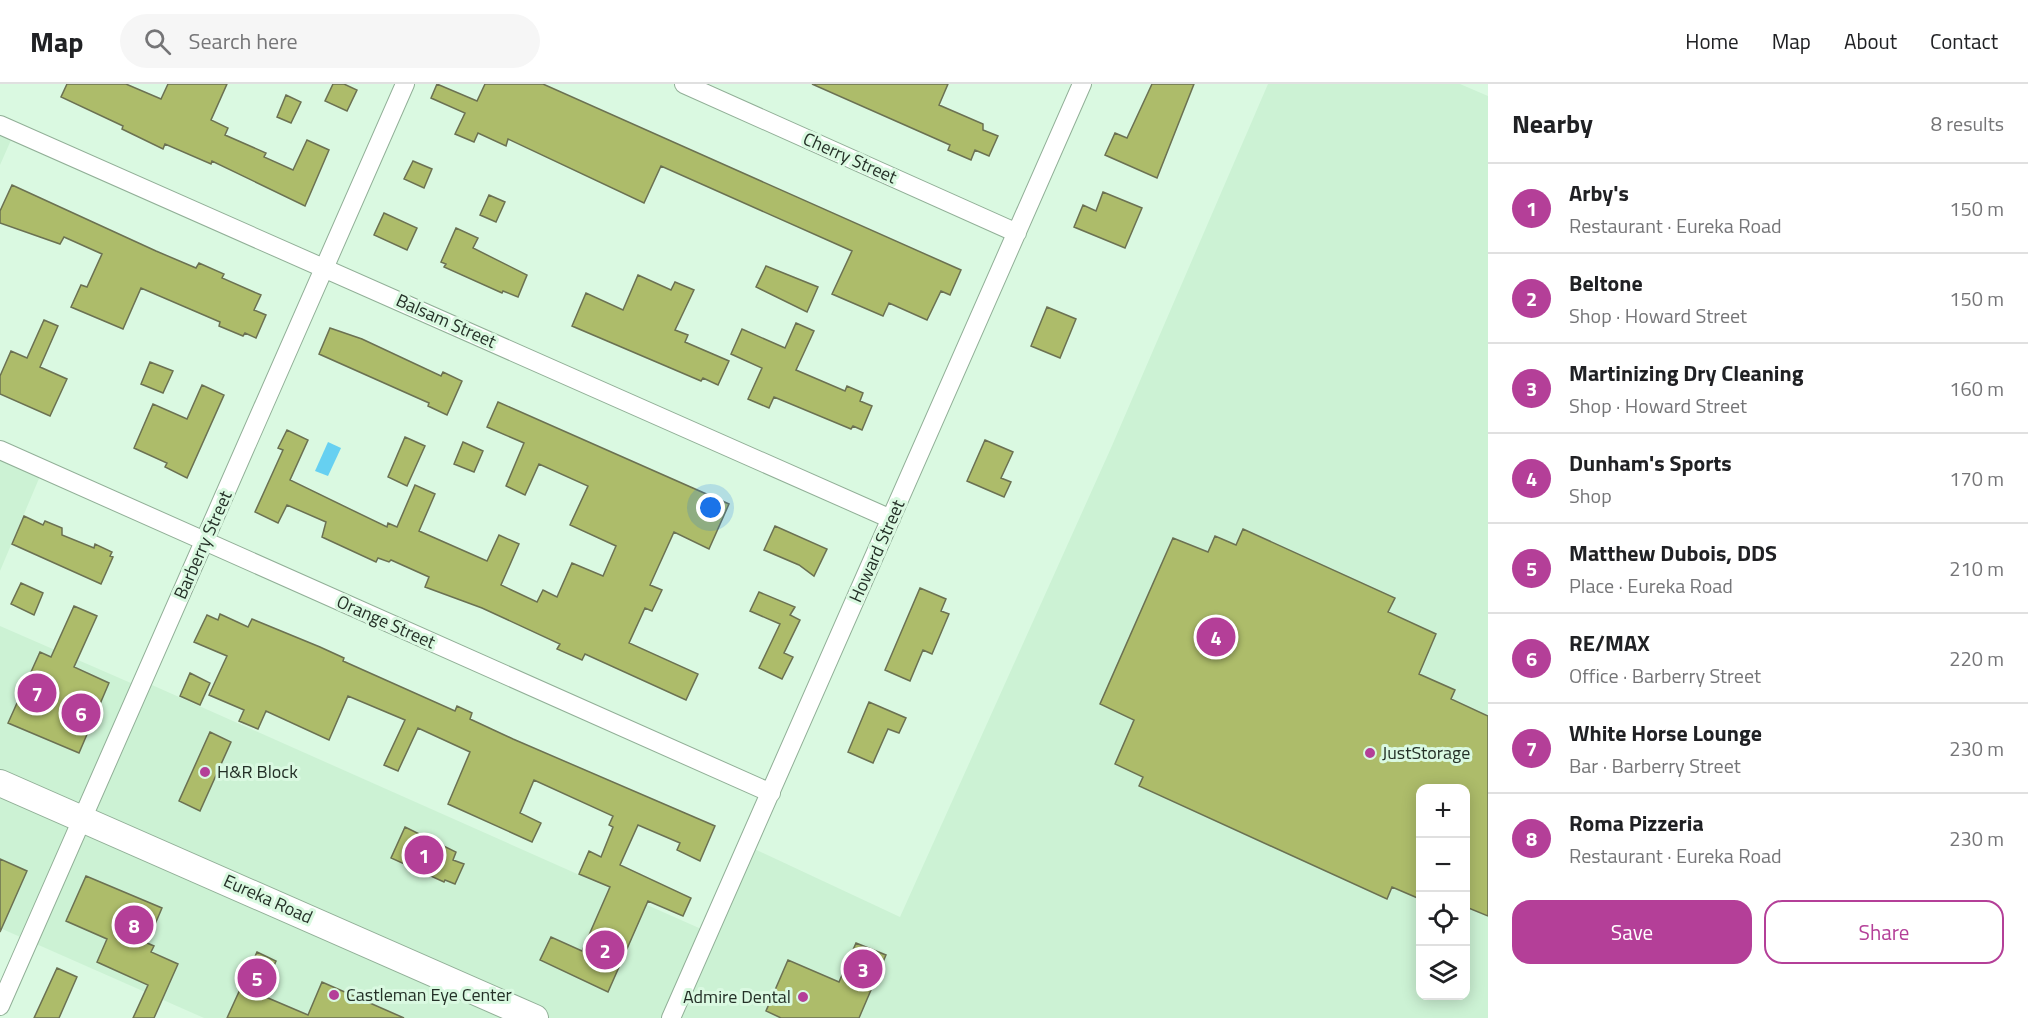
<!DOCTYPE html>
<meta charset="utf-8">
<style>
:root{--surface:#fff;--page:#f6f6f6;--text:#202124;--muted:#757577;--line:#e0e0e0;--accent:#b43f98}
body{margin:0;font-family:"Titillium Web",sans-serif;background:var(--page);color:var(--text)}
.controls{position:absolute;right:18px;bottom:18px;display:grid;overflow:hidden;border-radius:12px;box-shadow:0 3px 15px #0003}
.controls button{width:54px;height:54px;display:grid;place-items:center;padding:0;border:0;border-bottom:2px solid var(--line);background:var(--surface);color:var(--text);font:30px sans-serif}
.you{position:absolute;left:711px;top:424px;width:21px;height:21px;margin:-15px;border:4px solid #fff;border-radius:50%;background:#1a73e8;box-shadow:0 0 0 9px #1a73e833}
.badge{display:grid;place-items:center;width:39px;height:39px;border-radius:50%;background:var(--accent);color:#fff;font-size:20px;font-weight:700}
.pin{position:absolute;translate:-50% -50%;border:3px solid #fff;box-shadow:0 2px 6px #0006}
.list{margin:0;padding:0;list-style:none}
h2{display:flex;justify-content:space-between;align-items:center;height:78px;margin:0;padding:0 24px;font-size:26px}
h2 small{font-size:20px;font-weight:400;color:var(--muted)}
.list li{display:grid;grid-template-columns:39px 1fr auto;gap:18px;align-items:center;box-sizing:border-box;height:90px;padding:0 24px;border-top:2px solid var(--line)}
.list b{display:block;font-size:22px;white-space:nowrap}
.list p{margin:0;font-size:20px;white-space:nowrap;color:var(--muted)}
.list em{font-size:20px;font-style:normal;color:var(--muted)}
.actions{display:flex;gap:12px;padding:18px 24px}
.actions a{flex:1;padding:14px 0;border:2px solid var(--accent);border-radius:18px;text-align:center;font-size:21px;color:var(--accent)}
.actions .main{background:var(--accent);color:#fff}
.icon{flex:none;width:33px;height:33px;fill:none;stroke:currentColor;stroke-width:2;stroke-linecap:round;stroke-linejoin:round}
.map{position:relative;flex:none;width:1488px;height:934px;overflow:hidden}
header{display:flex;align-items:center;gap:36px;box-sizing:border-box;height:84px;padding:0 30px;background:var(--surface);border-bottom:2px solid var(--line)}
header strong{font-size:28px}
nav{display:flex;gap:33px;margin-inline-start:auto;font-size:21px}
.search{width:420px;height:54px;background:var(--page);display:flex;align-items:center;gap:15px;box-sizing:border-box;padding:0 21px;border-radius:33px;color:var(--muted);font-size:22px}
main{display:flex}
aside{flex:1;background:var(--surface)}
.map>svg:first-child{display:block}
.built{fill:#ccf2d4;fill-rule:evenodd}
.water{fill:#66d0f1}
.building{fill:#adbc6a;stroke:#6b7152;stroke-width:1.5}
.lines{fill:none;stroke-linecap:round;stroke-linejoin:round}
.street-casing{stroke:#91af97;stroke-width:20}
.secondary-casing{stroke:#91af97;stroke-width:28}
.street{stroke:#fff;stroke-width:18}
.secondary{stroke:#fff;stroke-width:26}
.poi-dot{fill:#b43f98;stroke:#daf9e1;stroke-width:2}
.labels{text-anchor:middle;stroke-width:6;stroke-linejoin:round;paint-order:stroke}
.street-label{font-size:18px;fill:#243027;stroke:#daf9e1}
.poi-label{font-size:18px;fill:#243027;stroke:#daf9e1;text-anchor:start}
</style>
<header>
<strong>Map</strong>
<div class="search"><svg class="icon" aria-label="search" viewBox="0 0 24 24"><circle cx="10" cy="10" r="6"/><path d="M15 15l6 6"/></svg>Search here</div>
<nav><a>Home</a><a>Map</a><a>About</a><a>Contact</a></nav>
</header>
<main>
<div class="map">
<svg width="1488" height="934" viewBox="0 0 1488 934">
<rect width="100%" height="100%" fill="#daf9e1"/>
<!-- built -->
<path class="built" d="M1268,0h192l28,12v922h-1284l-204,-90v-302l140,61 3,-6 565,251 40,-86 152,71 211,-469zM1420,704h46v208h-46z
M0,41l15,6 -15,34z
M0,366l43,19 -43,102z"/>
<!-- water -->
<path class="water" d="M328,358l13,6 -13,28 -13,-5z"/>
<!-- building -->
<path class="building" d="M67,0h59l35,15 7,-15h59l-16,36 17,8 -3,7 41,18 -2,4 29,13 14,-30 22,10 -24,56 -93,-45 -1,3 -46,-20 -2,5 -41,-20 1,-3 -62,-29z
M333,0h11l13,6 -10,21 -22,-10z
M437,0l40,17 8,-17h58l418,186 -11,25 -9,-4 -14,29 -38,-17 -6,13 -51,-22 20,-43 -191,-85 -17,37 -136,-64 -2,7 -28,-13 -4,9 -19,-8 10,-21 -34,-15z
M812,0h136l-9,21 44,19v6l15,6 -9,20 -14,-6 -4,10 -23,-10 2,-5z
M1152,0h42l-37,94 -52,-23 10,-22 12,5z
M286,11l15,7 -10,21 -14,-6z
M413,77l19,8 -8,19 -20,-9z
M12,101l144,66 40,17 3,-5 25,11 -2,4 39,17 -7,15 12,5 -10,23 -11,-5 -2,3 -24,-10 1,-4 -79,-34 -18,41 -52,-22 10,-22 6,2 15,-33 -38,-17 -4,7 -60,-21v-12z
M1103,108l39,16 -17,40 -51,-21 9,-22 13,6z
M489,111l16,7 -9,20 -16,-7z
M384,129l33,15 -10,22 -33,-15z
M456,144l22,10 -5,10 54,27 -9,22 -15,-6 -1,2 -58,-26 2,-3 -5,-2z
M766,182l52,21 -11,25 -51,-25z
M638,191l33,15 4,-8 19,8 -19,40 13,5 -3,7 44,19 -11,24 -15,-7 -2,3 -129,-55 14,-33 37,17z
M1047,223l29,12 -16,39 -29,-12z
M44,236l14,6 -18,41 27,12 -17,37 -50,-22v-18l11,-25 16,7z
M796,239l18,8 -18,39 49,21 2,-5 16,7 -3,8 12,5 -10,24 -9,-4 -2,3 -77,-32 -5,11 -21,-9 14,-31 -31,-14 11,-25 43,19z
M330,244l32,11 79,37 2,-4 19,9 -15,34 -19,-9 1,-3 -110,-49z
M150,278l23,9 -10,22 -22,-9z
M202,301l22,10 -37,83 -22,-11 2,-4 -33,-15 19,-44 34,15z
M498,318l231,102 -20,45 -35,-17 -24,53 12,5 -10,21 -7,-3 -16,35 69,31 -12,26 -101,-46 -3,6 -25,-11 3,-5 -78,-36 -57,-21 4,-10 -38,-17 -2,2 -11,-4 -2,4 -54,-25 4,-15 -39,-17 -9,18 -23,-11 28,-62 -5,-2 9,-18 21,10 -18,40 97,47 1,-4 9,4 18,-42 20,9 -16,37 68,30 12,-26 20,9 -18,41 36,17 6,-12 14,7 15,-34 31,13 13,-30 -46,-21 18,-39 -49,-22 -14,31 -19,-9 18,-43 -37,-16z
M405,353l20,9 -18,40 -19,-9z
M985,356l28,12 -12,26 10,4 -7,15 -37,-16z
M463,358l20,9 -9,21 -20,-8z
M24,432l19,9 2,-4 17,7v7l32,13 1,-4 17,8 -2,4 3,1 -12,27 -89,-40z
M775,442l52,23 -13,27 -15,-11 -35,-15z
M1243,445l152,69 -7,14 48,22 -17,40 36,16 -4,9 37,17v200l-22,-9v-118h-46v110l-28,-12 -5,12 -248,-113 4,-9 -28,-13 19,-44 -34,-16 73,-166 35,14 7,-16 21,9z
M21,499l22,10 -9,22 -23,-11z
M920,504l26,11 -5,12 8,3 -17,40 -9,-4 -13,31 -25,-11z
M759,508l36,15 -5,8 10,5 -16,33 9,4 -11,22 -23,-11 21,-44 -30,-13z
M74,522l23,10 -23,51 35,16 -30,70 -71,-30 32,-71 11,5z
M220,530l28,13 4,-8 68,28 24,11 -1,3 112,50 2,-5 15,7 -2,6 43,20 202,87 -15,35 -23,-11 3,-7 -42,-18 -18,40 71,33 -8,18 -35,-15 -40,91 -68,-32 11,-23 31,14 28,-64 -31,-13 10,-23 12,6 12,-30 -4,-2 4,-9 -79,-36 -14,33 21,10 -9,19 -84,-38 22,-52 -52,-24 -20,43 -14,-6 21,-45 -57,-24 -19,44 -63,-29 -8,18 -19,-8 5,-11 -35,-15 18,-39 -33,-14 13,-27 11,5z
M190,589l20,10 -10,22 -20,-9z
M869,618l37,16 -7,15 -11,-4 -15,34 -25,-11z
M210,648l21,10 -31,69 -21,-10z
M405,743l51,25 -3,8 11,4 -9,20 -10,-4 -1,2 -53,-24z
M0,775l27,12 -27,61z
M86,792l76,32 -15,35 7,3 -3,6 27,12 -24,54h-21l15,-33 -51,-23 10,-23 -41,-18z
M856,859l30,12 -27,63h-78l-15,-7 22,-51 51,22z
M257,868l19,9 -15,34 47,20 14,-33 82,36h-177z
M57,884l20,9 -18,41h-25z"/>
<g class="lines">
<defs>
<path id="street" d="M684,0l333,149
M0,41l891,394
M0,366l771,343
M0,922l405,-922
M671,934l411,-934"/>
<path id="secondary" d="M0,699l535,235"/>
</defs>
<!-- street casing -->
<use href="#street" class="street-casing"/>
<!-- secondary casing -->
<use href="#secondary" class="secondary-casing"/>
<!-- street -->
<use href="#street" class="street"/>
<!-- secondary -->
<use href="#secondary" class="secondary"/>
</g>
<!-- markers -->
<g class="poi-dot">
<circle cx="1370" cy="669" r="6"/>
<circle cx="205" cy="688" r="6"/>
<circle cx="334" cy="911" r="6"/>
<circle cx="803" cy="913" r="6"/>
</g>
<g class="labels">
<!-- street labels -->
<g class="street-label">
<text transform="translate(850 74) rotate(24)" y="6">Cherry Street</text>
<text transform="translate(446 237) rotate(24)" y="6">Balsam Street</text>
<text transform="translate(203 461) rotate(-66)" y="6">Barberry Street</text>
<text transform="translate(877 467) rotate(-66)" y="6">Howard Street</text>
<text transform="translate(386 538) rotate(24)" y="6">Orange Street</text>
<text transform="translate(268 815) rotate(24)" y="6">Eureka Road</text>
</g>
<!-- poi labels -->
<g class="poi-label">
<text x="1382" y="675">JustStorage</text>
<text x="217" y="694">H&amp;R Block</text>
<text x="346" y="917">Castleman Eye Center</text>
<text x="791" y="919" text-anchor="end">Admire Dental</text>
</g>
</g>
</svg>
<div class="controls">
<button>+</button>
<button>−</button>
<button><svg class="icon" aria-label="locate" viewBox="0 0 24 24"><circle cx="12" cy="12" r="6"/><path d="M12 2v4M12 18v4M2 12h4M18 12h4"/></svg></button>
<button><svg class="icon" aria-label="layers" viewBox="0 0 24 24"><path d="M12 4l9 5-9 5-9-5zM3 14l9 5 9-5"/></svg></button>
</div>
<div class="you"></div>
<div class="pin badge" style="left:424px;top:771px">1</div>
<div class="pin badge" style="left:605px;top:866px">2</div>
<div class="pin badge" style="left:863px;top:885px">3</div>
<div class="pin badge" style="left:1216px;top:553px">4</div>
<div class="pin badge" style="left:257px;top:894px">5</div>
<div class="pin badge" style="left:81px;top:629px">6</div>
<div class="pin badge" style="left:37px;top:609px">7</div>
<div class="pin badge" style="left:134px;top:841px">8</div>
</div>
<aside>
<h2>Nearby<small>8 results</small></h2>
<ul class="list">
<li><span class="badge">1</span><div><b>Arby's</b><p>Restaurant · Eureka Road</p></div><em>150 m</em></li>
<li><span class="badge">2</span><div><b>Beltone</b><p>Shop · Howard Street</p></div><em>150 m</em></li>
<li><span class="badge">3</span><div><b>Martinizing Dry Cleaning</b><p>Shop · Howard Street</p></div><em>160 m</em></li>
<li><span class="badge">4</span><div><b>Dunham's Sports</b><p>Shop</p></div><em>170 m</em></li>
<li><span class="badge">5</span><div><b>Matthew Dubois, DDS</b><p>Place · Eureka Road</p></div><em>210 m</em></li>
<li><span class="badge">6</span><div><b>RE/MAX</b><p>Office · Barberry Street</p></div><em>220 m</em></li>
<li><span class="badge">7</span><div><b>White Horse Lounge</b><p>Bar · Barberry Street</p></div><em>230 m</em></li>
<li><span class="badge">8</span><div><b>Roma Pizzeria</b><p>Restaurant · Eureka Road</p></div><em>230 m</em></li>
</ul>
<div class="actions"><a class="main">Save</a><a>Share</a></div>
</aside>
</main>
